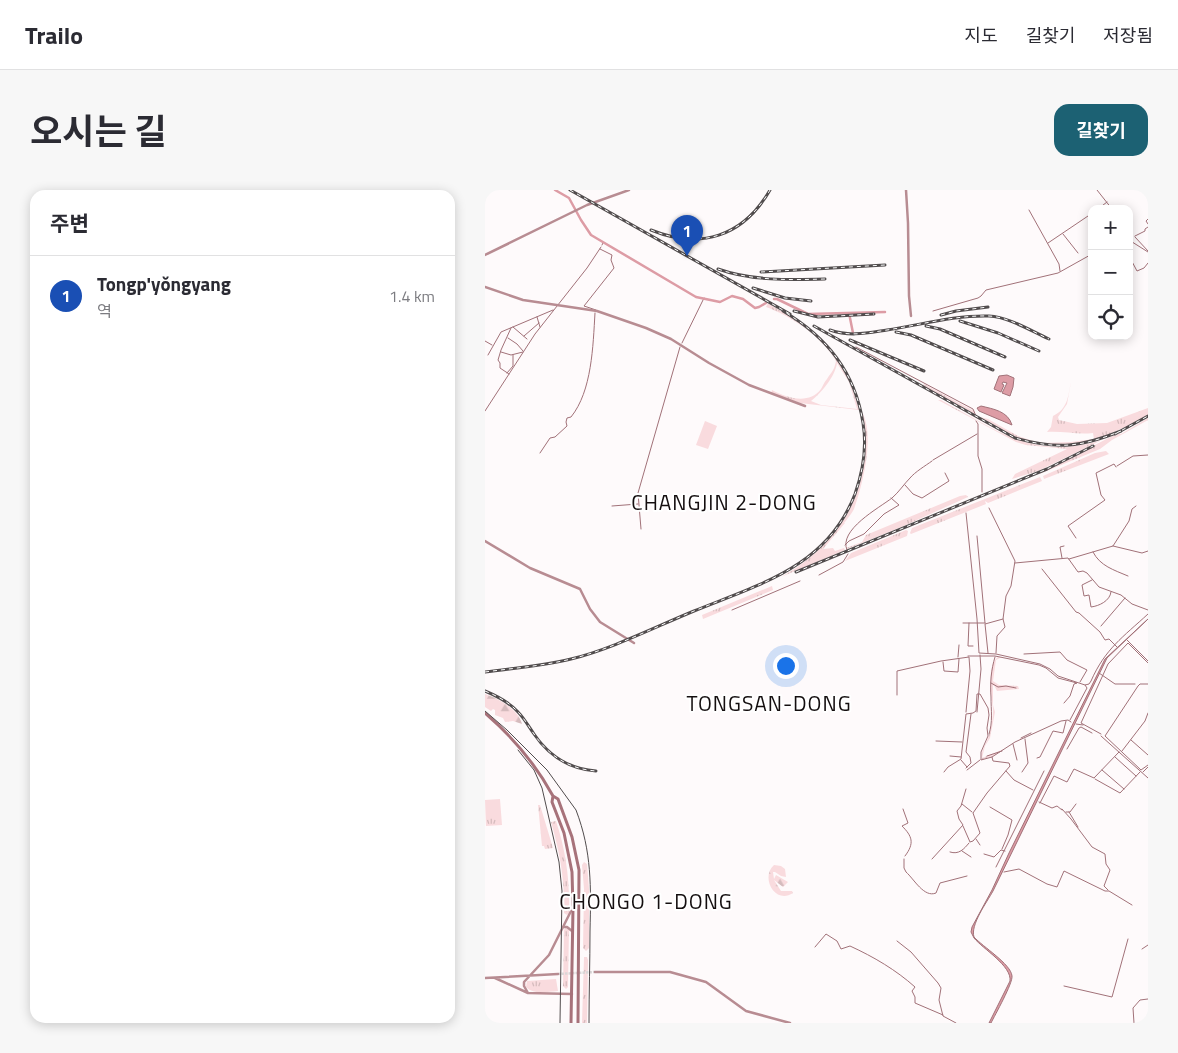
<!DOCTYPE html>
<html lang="ko">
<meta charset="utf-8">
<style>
:root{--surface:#fff;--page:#f7f7f7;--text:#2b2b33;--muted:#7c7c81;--line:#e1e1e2;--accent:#1c6173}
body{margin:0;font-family:"Titillium Web","Noto Sans KR",sans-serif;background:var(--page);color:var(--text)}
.controls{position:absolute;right:15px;top:15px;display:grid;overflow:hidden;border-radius:10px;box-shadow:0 2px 12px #0003}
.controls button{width:45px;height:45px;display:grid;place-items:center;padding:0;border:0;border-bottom:1px solid var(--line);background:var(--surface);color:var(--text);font:25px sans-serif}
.you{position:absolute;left:300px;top:475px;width:18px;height:18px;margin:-12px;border:4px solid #fff;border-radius:50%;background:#1a73e8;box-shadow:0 0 0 8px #1a73e833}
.badge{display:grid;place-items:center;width:32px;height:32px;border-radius:50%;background:var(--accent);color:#fff;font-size:16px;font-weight:700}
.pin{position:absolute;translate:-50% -41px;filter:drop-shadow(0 1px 2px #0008)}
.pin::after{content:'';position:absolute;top:26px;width:18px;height:15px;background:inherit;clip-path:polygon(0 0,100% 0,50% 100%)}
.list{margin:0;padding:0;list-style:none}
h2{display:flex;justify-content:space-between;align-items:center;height:65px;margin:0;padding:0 20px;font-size:21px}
h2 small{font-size:16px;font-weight:400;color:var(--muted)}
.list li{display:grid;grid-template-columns:32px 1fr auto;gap:15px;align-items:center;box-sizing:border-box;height:80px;padding:0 20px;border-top:1px solid var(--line)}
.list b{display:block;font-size:19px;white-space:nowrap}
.list p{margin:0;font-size:16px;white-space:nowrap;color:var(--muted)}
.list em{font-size:16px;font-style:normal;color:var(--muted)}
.icon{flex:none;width:28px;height:28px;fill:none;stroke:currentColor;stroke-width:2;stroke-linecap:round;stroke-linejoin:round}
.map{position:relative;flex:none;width:663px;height:833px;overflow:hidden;border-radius:15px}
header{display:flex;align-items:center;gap:30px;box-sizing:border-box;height:70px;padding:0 25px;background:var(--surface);border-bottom:1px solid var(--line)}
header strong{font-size:24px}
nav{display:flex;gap:28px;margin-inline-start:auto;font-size:18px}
.intro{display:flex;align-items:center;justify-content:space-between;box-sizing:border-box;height:120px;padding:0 30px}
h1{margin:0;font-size:35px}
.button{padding:12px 22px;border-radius:15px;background:var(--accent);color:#fff;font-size:18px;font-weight:700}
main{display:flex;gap:30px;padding:0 30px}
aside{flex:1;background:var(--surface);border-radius:15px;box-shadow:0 2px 12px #0003}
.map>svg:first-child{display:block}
.grass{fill:url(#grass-tufts);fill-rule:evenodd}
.forest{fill:url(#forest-firs)}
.garden{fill:#f9dbde}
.water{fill:#dd9ca5;stroke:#a17178}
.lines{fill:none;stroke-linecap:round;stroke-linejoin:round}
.stream{stroke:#a17178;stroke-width:1}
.canal{stroke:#dd9ca5;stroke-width:2.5}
.secondary-tunnel{stroke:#dbd7d8;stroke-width:2.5;stroke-dasharray:2.5 1;stroke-linecap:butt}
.secondary{stroke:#b88c92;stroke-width:2.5}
.primary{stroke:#a7727a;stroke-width:3}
.tram{stroke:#514c4d;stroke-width:1}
.rail-casing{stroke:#514c4d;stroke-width:3}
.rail{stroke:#fff;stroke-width:1;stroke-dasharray:4;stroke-linecap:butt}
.labels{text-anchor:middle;stroke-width:4;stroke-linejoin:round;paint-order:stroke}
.quarter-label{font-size:21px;letter-spacing:1px;fill:#140e0f;stroke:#fff}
</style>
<header>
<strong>Trailo</strong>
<nav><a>지도</a><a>길찾기</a><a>저장됨</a></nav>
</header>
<div class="intro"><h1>오시는 길</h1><a class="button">길찾기</a></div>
<main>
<aside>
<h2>주변<small></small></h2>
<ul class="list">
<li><span class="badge" style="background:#1a4fb4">1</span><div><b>Tongp'yŏngyang</b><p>역</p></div><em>1.4 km</em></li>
</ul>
</aside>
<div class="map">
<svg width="663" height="833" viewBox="0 0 663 833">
<defs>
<pattern id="grass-tufts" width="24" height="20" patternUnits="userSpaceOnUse" patternTransform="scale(1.25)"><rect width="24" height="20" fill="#f9dbde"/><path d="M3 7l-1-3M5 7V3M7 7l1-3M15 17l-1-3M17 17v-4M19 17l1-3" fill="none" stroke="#d5bbbd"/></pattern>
<pattern id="forest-firs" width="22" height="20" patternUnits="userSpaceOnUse" patternTransform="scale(1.25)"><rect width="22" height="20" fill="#f9dbde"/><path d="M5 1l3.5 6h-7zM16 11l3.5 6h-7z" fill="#d5bbbd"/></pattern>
</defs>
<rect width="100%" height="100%" fill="#fefafb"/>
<!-- grass -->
<path class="grass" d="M283,113c47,28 77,51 91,107l-59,-7 -29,-10 1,-3c15,8 37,15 49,-1 2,-3 3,-7 6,-10 5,-8 7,-8 9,-18 -13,-24 -45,-45 -70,-54zM352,173l12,19 8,27 -36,-4 -10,-4c10,-8 24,-24 26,-38z
M586,192l-4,22 -9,13 1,3 18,4 30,-1 41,-15v7c-33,18 -66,35 -106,29l2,-1 27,-1 23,-3 -1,-6c-15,2 -30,-2 -46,-1l4,-5 2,-11c15,-7 15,-20 18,-34z
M439,194l50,27 2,5 12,3 30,17 24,8c-40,-6 -84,-37 -119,-57z
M453,210h3c57,31 94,61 161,40l-64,31 -26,8 3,-5 52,-25 -41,-4 -10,-3z
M377,222c13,23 1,72 -8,97 -2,4 -6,9 -9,13h-1l1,1 -22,26 10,-1 2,3 9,-3 1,2 -64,27c62,-34 95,-95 81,-165z
M663,228v2l-36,20 -12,9 -63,26 81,-42 3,1z
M621,261l3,3 -65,25 -1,-3 52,-23z
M555,287l2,4 -54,22 -3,-2 1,3 -75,30 -1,-1 2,-5z
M481,305l2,2 -62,28 -59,24 -1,-1 16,-6 4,-7 94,-39z
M421,340l2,1 -1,5 -62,25 6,-8z
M287,396l1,4 -70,29 -1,-4z
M513,467l6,1h-4l-4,2 -3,21 6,4 19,1 1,3 -22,2 -3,-6 -1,1v19l2,7 -5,26 -5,8 -3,12 22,-9 -9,6 -13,5c-2,-8 3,-14 6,-22 3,-8 5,-19 5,-28 -1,-12 -7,-45 5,-53z
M15,609l2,26 -16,1 -1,-26z
M53,615h2l13,43 -8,1 -1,-3h-2z
M71,631c10,30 14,60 13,92l-2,2 -3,-2c1,-32 -4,-60 -13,-91z
M99,672l3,2 2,25v59l-3,3 -3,-3 1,-59 -2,-24z
M81,737l3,3 -1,57 -2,2 -3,-3 1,-56z
M99,767h3l1,3 -1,63h-5z
M71,789l2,12c-11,1 -24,4 -32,-4l1,-6z"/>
<!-- forest -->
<path class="forest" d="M0,504c13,4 34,16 37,30l-9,-3 -8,1 -2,-4 -8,-3v-5l-2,-1 -2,2 -6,-4z
M289,675l7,1 4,3 1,8 -5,-1 -6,-4h-2l1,7 2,-4 12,7 -5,5 -9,-7 7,11h11l1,2c-18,12 -33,-16 -19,-28z"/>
<!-- garden -->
<path class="garden" d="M220,231l12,5 -9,23 -12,-4z"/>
<!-- water -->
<path class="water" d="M522,185l7,3 -1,9 -3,9 -8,-3 5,-10 -4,-1 -1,2 2,1 -3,7 -7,-3 5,-13z
M496,216c12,3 27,5 31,19l-33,-14 -2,-3z
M663,429l-41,39 -114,233c-6,11 -23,34 -19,46 9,10 37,27 38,39 1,7 -17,39 -21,47h-2l21,-42c2,-15 -27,-32 -36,-43l-3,-6 1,-5 20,-37 17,-37 96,-194z"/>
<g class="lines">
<!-- stream -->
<path class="stream" d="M612,0l15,19
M613,19l9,-7
M544,20l30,54 1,7
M663,29l-2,2 2,3
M578,44l15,19
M650,46l10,-5v-2l3,-2
M650,47l13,14
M644,50l19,12
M563,53l43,-29
M117,55l1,-2
M644,66l8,15 7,-3 4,-5
M111,120l-12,-4 30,-38 -3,-8 1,-5 -12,-6
M448,121l45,-13 3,-2 5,-6 72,-17 34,-19
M52,127l3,10
M28,137l14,12
M39,146l15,-13
M23,148l9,6 6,7
M0,151l7,4
M197,153l22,-45
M371,157l117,62 3,7
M16,162l10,3 12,-3
M3,165l13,-23 52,-22
M22,183l6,-7v-11
M24,184l-9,-6v-5l-2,-3 3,-10 10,-22
M0,221l50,-77 52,-66 14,-21
M491,231l2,3v32l4,13v23
M55,263l10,-15 5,-1 12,-11 -1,-4 1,-4 4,-1c21,-26 22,-71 24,-104
M448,270l44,-26
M632,276l16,-10 15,-1
M420,295l8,9 9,4 27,-17 -4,-8
M127,316l26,-2
M504,318l26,53 -4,25 -5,10 -3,23 2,8 -8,9 -1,17
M481,323l11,106 2,34 17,1 44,10 10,5 8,7 27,9
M156,339l-3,-36 42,-146
M492,346l8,87
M591,348l-8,-12 37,-26 -4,-5 -5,-22 18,-9 2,3
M360,355l4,-4 15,-7 20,-20 15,-9 -8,-7
M628,356l29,7 6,-2
M362,360c-9,-20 32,-42 45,-52 7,-6 12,-14 18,-20 5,-6 15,-12 22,-17
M608,362c7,14 21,18 35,24
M577,368l-2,-11 4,-1
M584,369l44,-13 16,-25 3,-12 4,-3
M530,373l53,-5 10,14 5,-1 4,2 12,14 22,8 11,9 16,6
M557,379l34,43 3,1 21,19 5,8 4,-1 8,8
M334,385l24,-13 5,-8
M607,390l-10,5 2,11 5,-1 2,12c8,-1 19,-6 20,-15
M247,420l68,-29
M478,433h22
M484,433l-1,23h5
M616,436l24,-28
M642,450l21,21
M503,463l-3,-29 18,-5
M539,464l36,-2 7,8 20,10 -7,12
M483,466h27l44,9 7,3 12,10 19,5 -3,1 -4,12 -6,7
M473,467l1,-12
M458,472l1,9 14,1 1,-13
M614,483l16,11h20
M506,493l7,4 8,-1 10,2
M663,494h-8l-2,2 -33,50 36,34 7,-5
M412,505v-24l44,-10 28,-4 1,14 -4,41
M492,522l4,-43 -1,-14
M585,530l17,-32 -2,-3 4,-1 2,-3c14,-32 32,-44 57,-67
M591,534l7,1
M504,544c4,-12 2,-24 2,-37 -1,-13 0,-27 4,-40
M616,544l-20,-11 27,-59 20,-21 20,20
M616,546l47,42
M536,548l10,-5
M646,550l17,15
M451,551l26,1
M528,554l4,16
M582,559l12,-21 2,-1 11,6
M637,561l23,-30 3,-8
M465,566l11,1
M502,566l15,-5
M630,567l21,19
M552,568l3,-1 13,-26 10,2 3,-12
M476,570l6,7
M481,578l5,-5 -1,-6 -4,-5 5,-38
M482,580l13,-10
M617,580l22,19
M521,581l8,9 19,10
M459,582l4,-5 13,-8 5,-45 7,-1 3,-2 1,-17h3l8,14 1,7 -2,13 1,8 -7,16v8l11,-3 23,-15 46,-21 7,-1 3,2
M537,582l6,-9 -3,-24
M658,582l5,-5
M610,589l25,14 20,-21
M554,612l13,6 5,-2 5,4
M555,613l14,-27 13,6 7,-13 20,9 25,-26
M477,614l10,8
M505,617l22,13 -4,15 -6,14
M418,619l5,14 -6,3c10,10 13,17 3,30
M577,619l9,10 21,28 13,7 1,10 4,6 -6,16 4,4
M581,622h4l6,-8
M584,622l9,15
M478,636l7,16 3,-1 7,-8 -7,-20 14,-20 23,-27 -1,-3 -16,-2 -1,-4
M491,649l4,6
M477,661l9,6
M465,662c9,3 14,-3 19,-9
M499,664l10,3 7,-7 4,1
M419,669v9l2,4c8,7 18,26 30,21l4,-10 27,-7
M447,669l31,-34 -4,-6 -2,-8 4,-5 5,-17
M511,677l48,-96
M519,682l15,-3 28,15 10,3 7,-16 41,20h4l23,14
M412,751l14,11 27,31 3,5 -2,12 4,16 13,7
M330,757l11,-13 11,7 4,8 9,-3c24,11 46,24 65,41l-3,4 3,6v6l28,12
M657,759l6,-4
M579,796l48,11 16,-58
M649,833l-1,-15 7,-8 8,-1"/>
<!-- canal -->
<path class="canal" d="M70,0l14,8 12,22 10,15 105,62 24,5 12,-6 11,3 12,9 4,-1 7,-4
M289,109h3l31,15 77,-2
M364,123l4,20"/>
<!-- secondary-tunnel -->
<path class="secondary-tunnel" d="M73,784l37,-2"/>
<!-- secondary -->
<path class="secondary" d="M421,0l2,33 1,73 2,20
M0,65l102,-50 42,-15
M0,97l38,13 74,11 49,17 25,11 38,24 40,22 56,21
M0,351l45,27 50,21 10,20 10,13 34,21
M78,737h4l5,4
M110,782h75l36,10 40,29 44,12
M0,788l73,-4
M10,788l33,15 44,1
M43,803l-4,-7v-4l25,-27 23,-46"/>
<!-- primary -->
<path class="primary" d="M0,523c29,25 50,50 68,83l5,3 14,38 7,33 -1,153
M68,606l-1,6 12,31 8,39 1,36 -2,115"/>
<!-- tram -->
<path class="tram" d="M0,521l22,19 40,40 29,40c16,42 15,77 14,121 0,30 -1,61 -1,92
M33,560l16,20 8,18 17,74 3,29 -2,132"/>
<defs>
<path id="rail" d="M85,0l220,124
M166,40c49,20 92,7 119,-40
M233,79c34,12 71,11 107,10
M276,82l124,-7
M268,98l32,10 26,3
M309,121l24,6 56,-3
M456,125l15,-4 32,-4
M475,131l38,12 41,18
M329,136l201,112c43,12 66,9 106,-7
M441,136l14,3 65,28
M345,140c20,7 37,3 57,0 33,-5 68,-15 102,-14 20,1 42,15 60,23
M411,142l15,3 82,35
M365,150l74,31
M630,244l33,-18
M311,382l251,-103 46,-23
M0,482c29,-4 58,-6 86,-13 41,-10 84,-32 123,-48 66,-27 133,-44 161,-117 8,-23 12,-47 8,-71 -8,-51 -36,-86 -80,-112
M0,501c12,5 24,11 33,21 6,6 11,15 16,22 15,22 35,35 62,37"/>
</defs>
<!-- rail casing -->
<use href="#rail" class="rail-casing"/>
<!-- rail -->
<use href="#rail" class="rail"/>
</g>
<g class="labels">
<!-- quarter labels -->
<g class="quarter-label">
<text x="239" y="320">CHANGJIN 2-DONG</text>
<text x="284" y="521">TONGSAN-DONG</text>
<text x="161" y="719">CHONGO 1-DONG</text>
</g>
</g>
</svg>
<div class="controls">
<button>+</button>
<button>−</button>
<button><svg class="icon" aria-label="locate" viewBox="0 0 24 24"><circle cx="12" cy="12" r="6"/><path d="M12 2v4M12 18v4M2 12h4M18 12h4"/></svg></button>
</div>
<div class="you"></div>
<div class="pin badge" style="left:202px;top:66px;background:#1a4fb4">1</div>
</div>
</main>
